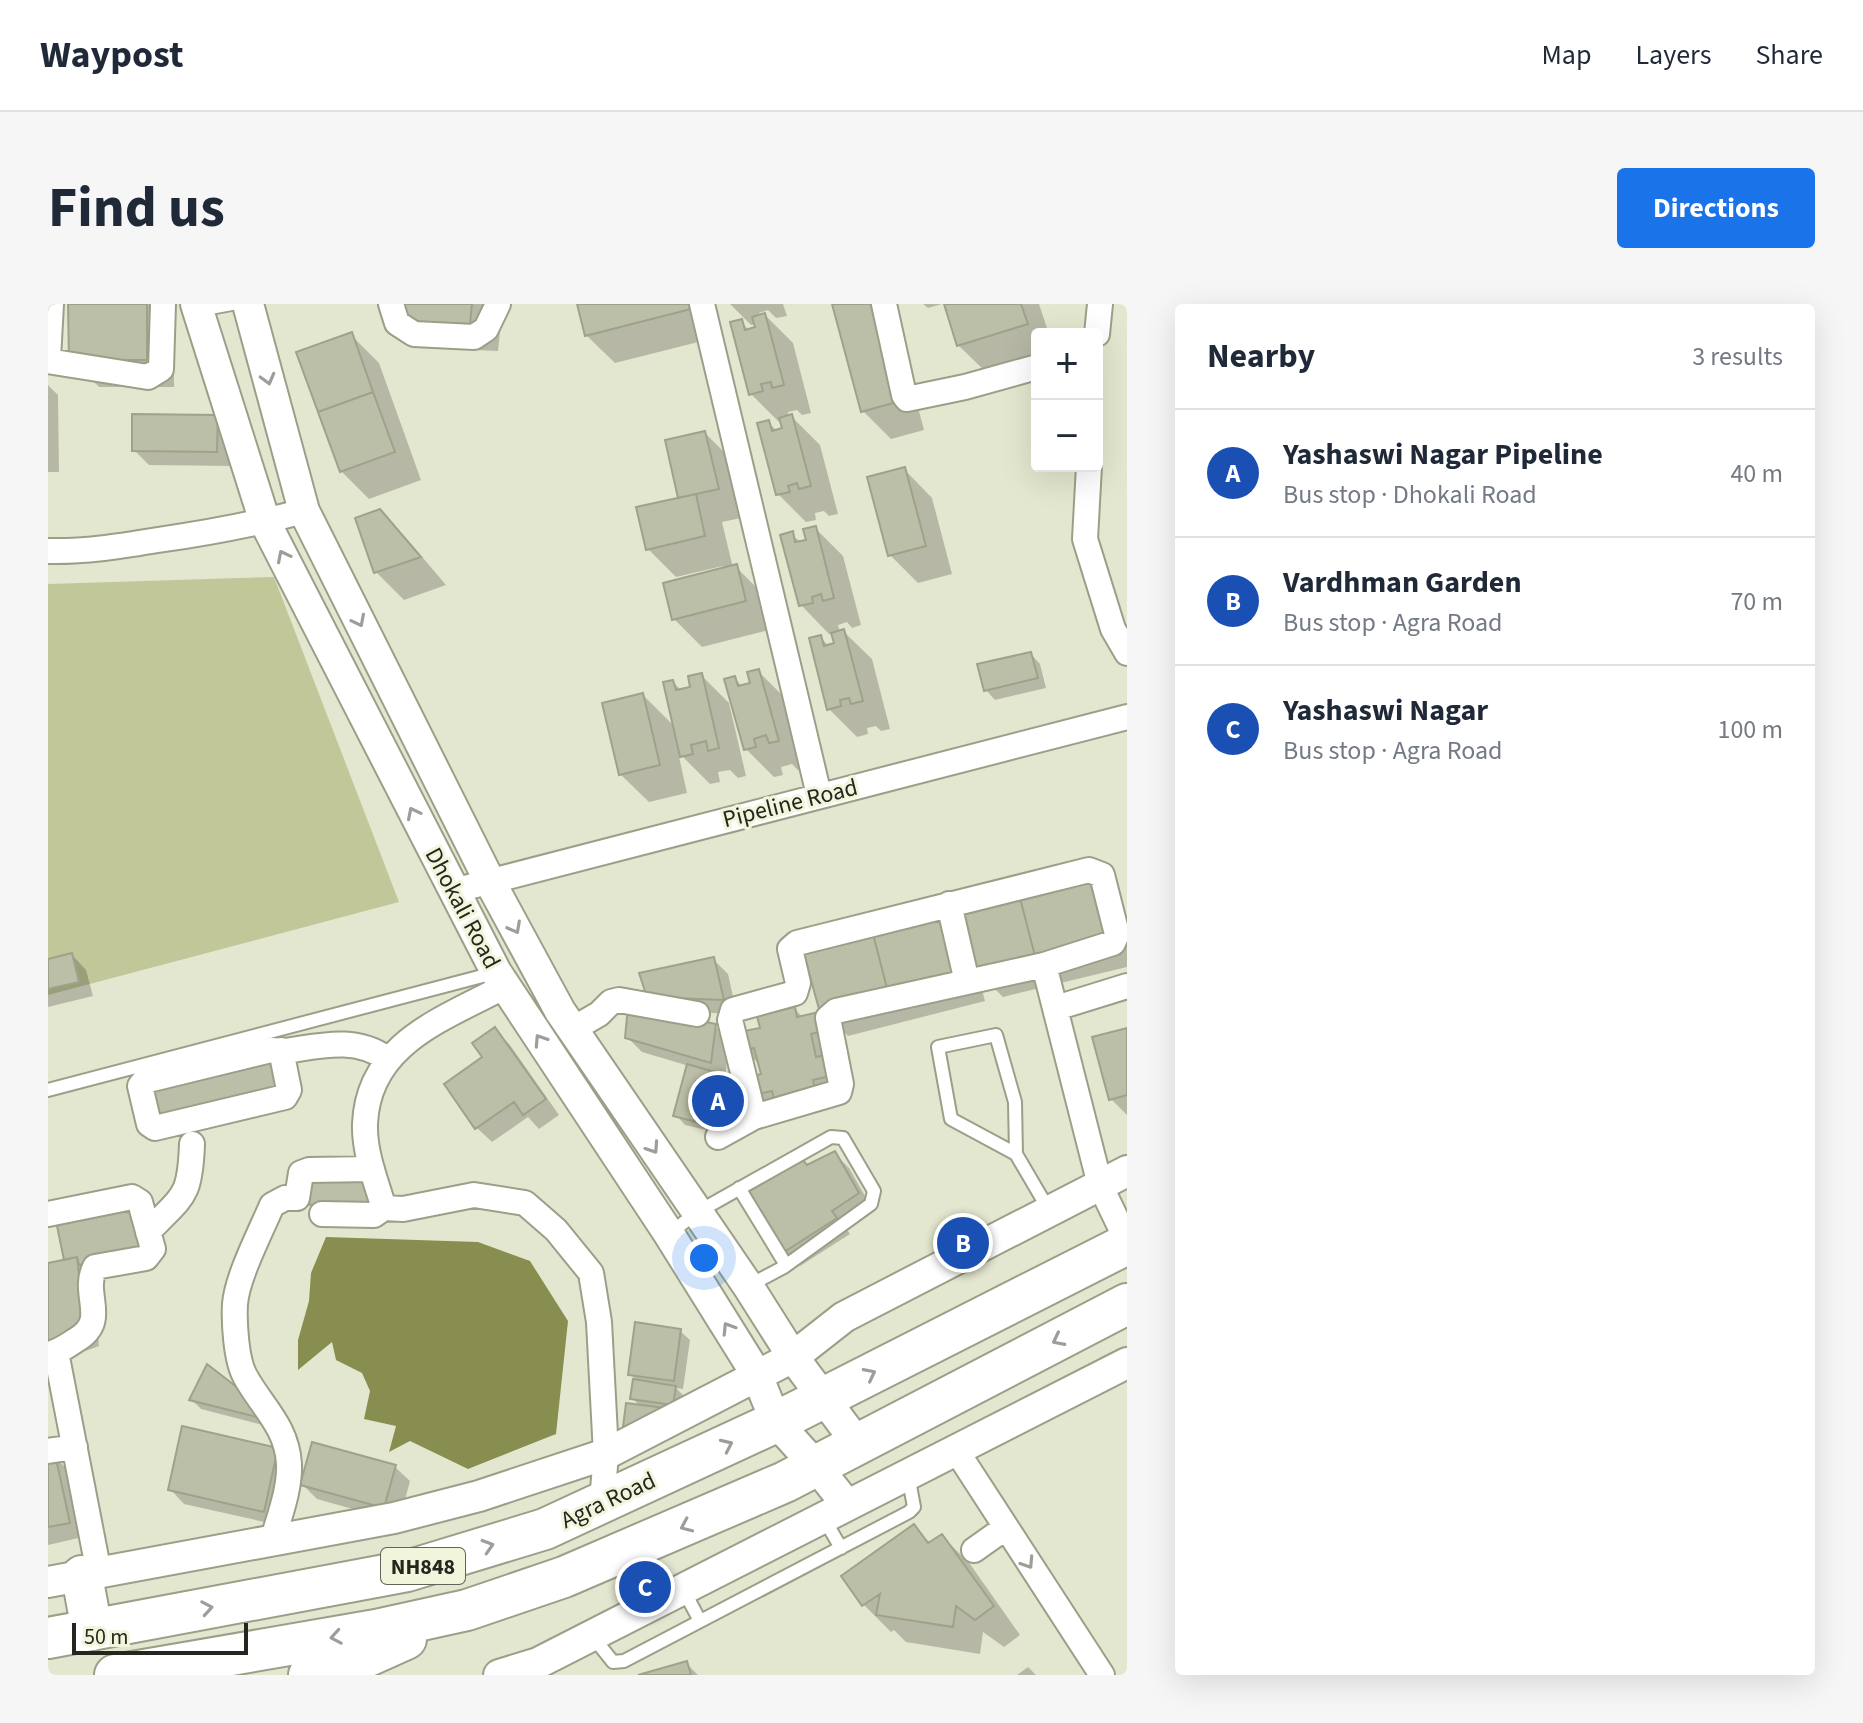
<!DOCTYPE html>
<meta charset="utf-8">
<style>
:root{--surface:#fff;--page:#f6f6f7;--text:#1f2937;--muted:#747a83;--line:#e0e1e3;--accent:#1a73e8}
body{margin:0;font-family:"Source Sans 3",sans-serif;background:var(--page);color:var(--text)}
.controls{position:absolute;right:24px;top:24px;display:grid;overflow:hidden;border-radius:8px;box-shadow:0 8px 32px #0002}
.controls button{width:72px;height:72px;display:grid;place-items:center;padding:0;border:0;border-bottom:2px solid var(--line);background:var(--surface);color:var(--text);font:40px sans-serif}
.scale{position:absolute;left:24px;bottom:20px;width:176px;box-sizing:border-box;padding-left:8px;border:4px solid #25261d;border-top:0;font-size:22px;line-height:28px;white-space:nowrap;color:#25261d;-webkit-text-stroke:6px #f1f5dc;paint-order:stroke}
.you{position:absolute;left:656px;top:954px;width:28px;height:28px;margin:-20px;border:6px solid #fff;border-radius:50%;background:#1a73e8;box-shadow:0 0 0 12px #1a73e833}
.badge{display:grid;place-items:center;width:52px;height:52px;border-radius:50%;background:var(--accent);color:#fff;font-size:26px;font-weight:700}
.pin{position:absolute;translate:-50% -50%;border:4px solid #fff;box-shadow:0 2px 8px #0006}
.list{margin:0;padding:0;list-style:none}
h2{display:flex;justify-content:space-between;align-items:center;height:104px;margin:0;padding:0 32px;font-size:34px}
h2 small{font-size:26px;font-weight:400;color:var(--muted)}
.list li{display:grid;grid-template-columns:52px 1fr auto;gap:24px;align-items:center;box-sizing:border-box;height:128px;padding:0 32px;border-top:2px solid var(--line)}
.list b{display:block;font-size:30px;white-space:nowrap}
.list p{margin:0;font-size:26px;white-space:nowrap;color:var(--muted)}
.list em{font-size:26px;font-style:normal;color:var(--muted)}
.map{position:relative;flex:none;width:1079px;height:1371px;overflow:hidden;border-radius:8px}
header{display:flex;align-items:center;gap:48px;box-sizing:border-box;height:112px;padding:0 40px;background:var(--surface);border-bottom:2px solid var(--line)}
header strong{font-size:38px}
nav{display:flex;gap:44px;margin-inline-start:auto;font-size:28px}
.intro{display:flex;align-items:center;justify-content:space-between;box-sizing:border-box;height:192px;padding:0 48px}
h1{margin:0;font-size:56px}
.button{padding:20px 36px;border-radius:8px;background:var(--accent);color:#fff;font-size:28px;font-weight:700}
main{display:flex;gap:48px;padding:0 48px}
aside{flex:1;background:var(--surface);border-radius:8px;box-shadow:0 8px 32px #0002}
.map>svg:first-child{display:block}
.green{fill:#c1c799}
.water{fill:#878e4f}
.shadow{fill:#0003}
.building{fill:#bbbfa7;stroke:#9fa28b;stroke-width:2}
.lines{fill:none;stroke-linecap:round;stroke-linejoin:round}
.service-casing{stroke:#9c9f88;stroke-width:16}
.minor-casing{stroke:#9c9f88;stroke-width:28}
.tertiary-casing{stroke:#9c9f88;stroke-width:34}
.trunk-casing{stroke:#9c9f88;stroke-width:44}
.service{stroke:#fff;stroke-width:12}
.minor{stroke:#fff;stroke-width:24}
.tertiary{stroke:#fff;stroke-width:30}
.trunk{stroke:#fff;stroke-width:40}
.oneway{stroke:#9d9d99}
.labels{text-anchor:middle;stroke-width:6;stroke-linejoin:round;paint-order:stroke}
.shield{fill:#f1f5dc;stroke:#626456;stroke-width:2}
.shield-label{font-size:22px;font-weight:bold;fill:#25261d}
.street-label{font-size:24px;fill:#25261d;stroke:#f1f5dc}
</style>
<header>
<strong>Waypost</strong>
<nav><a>Map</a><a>Layers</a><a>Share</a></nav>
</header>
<div class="intro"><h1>Find us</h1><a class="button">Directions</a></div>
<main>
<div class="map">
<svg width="1079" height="1371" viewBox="0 0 1079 1371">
<rect width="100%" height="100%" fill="#e4e7cf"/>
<!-- green -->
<path class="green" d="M226,273l125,325 -351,93v-411z"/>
<!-- water -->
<path class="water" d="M278,933l152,5 52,19 38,60 -12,113 -88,35 -58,-28 -21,11 7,-26 -32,-7 6,-28 -8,-18 -26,-13 -4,-18 -34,28v-30l11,-39 2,-28z"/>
<!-- shadow -->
<path class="shadow" d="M22,0h104v83h-75l-28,-28z
M359,0h96l-5,47 -66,-3 -28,-28z
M531,0h131l8,33 -103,26 -29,-28z
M682,0h53l4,12 -11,2 -8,-8 -9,3 1,4 5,-2 28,28 18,70 -9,2 -5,-5 -9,2 1,5h3l28,28 18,69 -9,2 -5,-5 -9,2 1,7 -10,2 -28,-28 -10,-72 9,9 7,-1 -2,-9 -3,1 -28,-28 -10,-72 9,9 7,-2 -1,-5 -5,1z
M786,0l57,1 33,125 -33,9 -28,-28z
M875,0h19l-14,4z
M898,0h93l10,30h-12v24l-50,15 -29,-28z
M303,31l28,28 42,117 -52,19 -28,-28z
M0,81l10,10 1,77h-11z
M169,113l15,15 -1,34 -82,-1 -15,-15z
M657,129l28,28 13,56 -24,5 11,46 3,-1 28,28 9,34 -71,18 -28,-28 50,-49 -1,-4 -47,11 -28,-28 33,-50z
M856,165l28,29 20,76 -34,9 -28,-28z
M331,207l28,28 39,46 -42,15 -28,-28z
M767,224l28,28 18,69 -9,3 -5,-6 -9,3 2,7 3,-1 29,28 18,70 -9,2 -5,-5 -9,2 1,6 -11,3 -28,-28 -9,-72 9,9 7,-2 -3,-11 -4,1 -28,-29 -9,-71 9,9 7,-2z
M983,350l9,10 6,24 -51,12 -9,-10z
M710,367l28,28 20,69 -8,2 -6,-6 -11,3 2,8 -9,2 -28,-28 -12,-71 9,9 10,-3z
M653,371l28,28 17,73 -8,2 -8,-8 -12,2 2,10 -10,2 -32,-32 9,41 -38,9 -29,-28 23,-79 32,32 -2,-45 9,9 10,-2z
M1042,578l28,28 9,36v21l-124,30 -26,-26 8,30 -137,35 -28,-28 150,-63z
M24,651l14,15 7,26 -45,11v-48z
M665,655l15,15 9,40 -73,-3z
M747,705l8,9 12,-2 14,14 11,42 -14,23 3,13 -37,8 -22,-7 -15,-15 8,-18 -3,-11 -15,-15 17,-21z
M667,722l15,14 -5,37 -8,-2 10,9 -3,10 -18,-5 -3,10 7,2 10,10 -5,21 -30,-7 -9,-10 13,-49 -47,-14 -15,-15z
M447,726l15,15 49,70 -20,14 -11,-12 -36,25 -15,-14 8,-71z
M1079,726v85l-16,-16z
M786,849l15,15 23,40 -27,19 5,7 -50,32 -15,-15 23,-84z
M101,918l9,44 -65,13 6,67 -35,13 -16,-23v-71l18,-4z
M632,1027l10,9 -7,49 -7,-1 9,9 -3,17 -41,-7 -9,-9 3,-19 -5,-5z
M144,1096l72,11 7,16 -70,-18z
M229,1146l1,75 -94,-21 -14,-15z
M6,1152l15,15 14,66 -35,8v-88z
M347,1163l15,14 -11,41 -82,-23 -15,-15z
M866,1223l17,17 11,-8 28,28 50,71 -16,12 -21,-15 -3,22 -74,-12 -12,-12 -3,2 -28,-28z
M638,1359l12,12h-53z
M980,1363l8,8h-19z"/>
<!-- building -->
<path class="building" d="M20,0h79v56h-78z
M357,0h67l-2,20 -68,-3z
M529,0h113l1,5 -106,27z
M784,0h39l26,98 -36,10z
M896,0h77l7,20 -71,22z
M717,9l19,72 -12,3 -1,-6 -10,2 2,7 -14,4 -19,-73 12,-3 3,11 10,-3 -3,-10z
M304,28l21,60 -55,20 -22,-60z
M325,88l22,60 -55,20 -22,-60z
M84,110l86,1 -1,37 -85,-1z
M744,110l19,72 -12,3 -2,-6 -9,3 2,6 -14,3 -19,-72 12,-3 3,11 10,-3 -3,-10z
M657,127l14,58 -41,9 -13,-58z
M857,163l21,79 -38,10 -21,-79z
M648,190l9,42 -59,14 -10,-43z
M332,205l41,48 -47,16 -19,-55z
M768,222l18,72 -11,3 -2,-7 -9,3 1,6 -14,3 -19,-71 13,-4 2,11 11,-2 -3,-11z
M689,260l9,37 -74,19 -9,-37z
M796,325l19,72 -12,3 -2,-6 -9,2 1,6 -14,4 -18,-72 12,-3 3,11 10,-3 -3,-10z
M983,348l7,26 -54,13 -7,-27z
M711,365l20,72 -10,2 -3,-8 -12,4 2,8 -12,3 -20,-71 11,-3 3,10 12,-3 -3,-11z
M654,369l17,75 -11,3 -2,-10 -15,4 2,9 -13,3 -17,-75 10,-2 3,10 14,-3 -2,-11z
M595,389l17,72 -41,10 -17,-72z
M1042,576l15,58 -70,18 -15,-58z
M972,594l15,58 -62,14 -11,-55z
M895,612l15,58 -70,18 -15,-58z
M825,630l15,58 -69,17 -16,-58z
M24,649l7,29 -31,7v-30z
M666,653l10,43 -77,-3 -8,-24z
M580,702l88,18 -5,39 -86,-25z
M747,703l2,10 18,-4 4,19 -8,2 5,23 10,-2 4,21 -17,4 3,13 -41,9 -3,-11 -18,4 -5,-18 12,-3 -7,-26 -11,3 -4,-19 21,-4 -3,-12z
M447,723l51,72 -23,16 -9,-13 -39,27 -31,-45 38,-27 -10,-14z
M1079,724v67l-18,5 -17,-63z
M228,751l8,35 -130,32 -9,-36z
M639,760l31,9 -3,13 -19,-5 -3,14 18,5 -6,24 -32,-8z
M787,847l24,42 -27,18 5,7 -53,34 -37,-62 55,-31 5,6z
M323,868v31l-66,2 1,-32z
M87,901l10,47 -66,13 -2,-8 -13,3 -8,-39z
M29,953l8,75 -37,13v-82z
M587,1018l46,7 -7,52 -46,-6z
M159,1060l58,45 -4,9 -72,-18z
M585,1075l43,7 -3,19 -43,-6z
M578,1099l47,6 -51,26z
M134,1122l96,22 -14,64 -96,-22z
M264,1138l84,23 -12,43 -84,-23z
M7,1150l15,69 -22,4v-72z
M866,1220l14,19 14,-9 52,72 -19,14 -19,-14 -3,21 -77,-12 4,-21 -18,12 -21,-30z
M639,1357l4,14h-53z"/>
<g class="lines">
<defs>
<path id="service" d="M151,6l33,-6
M0,786l446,-117
M968,850l-1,-52 -19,-67 -58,12 13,72 65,35 34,58
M691,884l47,77
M621,930l27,-21 135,-76 12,1 31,53 -3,13 -87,63 -36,19
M775,1213l18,31
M635,1285l17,32
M545,1333l20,25 11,-1 285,-149 5,-5 -6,-32"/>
<path id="minor" d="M343,0l6,19 17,11 60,3 12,-8 12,-25
M654,0l117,491
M836,0l20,91 3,4 58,-12 72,-20
M1049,30l3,-30
M0,55l3,-55
M0,57l100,16 13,-8 2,-65
M1041,162l-4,73 28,90 14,24
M0,247c38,1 73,-5 110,-11 49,-7 98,-16 146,-29
M405,587l674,-174
M901,600l18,78
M457,682c-61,33 -137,57 -140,138 -1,28 11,58 19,84l19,1 71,-14 51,8 31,27 35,43 8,49 7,132 -4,48
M1008,704l71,-22
M525,725l26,-15 12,-12 8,-2 78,14
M233,746l8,40 -4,7 -130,31 -6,-4 -9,-38 4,-5 127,-31 14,1c35,-5 71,-15 102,8
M706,813l-24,-97 3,-10 62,-17 3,-10 -8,-34 7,-6 292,-73 13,5 15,59 -4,9 -69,22 56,220 27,56
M670,833l36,-20 85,-25 2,-8 -13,-66 8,-7 208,-46
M0,910l84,-17 8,5 13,47 -7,9 -51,9c-14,28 15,53 -19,73 -9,6 -17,12 -28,14
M274,910l52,1 10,-7
M100,928c36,-38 42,-34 44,-88
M8,1048l43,221
M908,1146l146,225
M0,1147l27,-4
M224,1238c7,-25 18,-52 17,-78 -2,-38 -28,-58 -44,-88 -9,-16 -11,-54 -10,-72 2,-27 26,-73 37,-99l13,-7h12l4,-25 8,-3 63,-1
M926,1246l31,-22"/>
<path id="tertiary" d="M148,0l69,218 231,450 173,262 88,141 19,47 40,44 31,39
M200,0l56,207 185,369 71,131 188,275 45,71 64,86
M0,1278l346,-64 85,-22 127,-42 187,-97 51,-40 283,-146
M451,1371l39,-12 589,-300"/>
<path id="trunk" d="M34,1272l10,54
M0,1334l359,-67 138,-42 231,-107 351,-178
M67,1371l261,-45 91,-20 97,-33 221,-95 342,-178
M261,1371l30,-6 67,-30"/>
</defs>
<!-- service casing -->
<use href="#service" class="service-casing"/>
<!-- minor casing -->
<use href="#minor" class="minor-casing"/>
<!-- tertiary casing -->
<use href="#tertiary" class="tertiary-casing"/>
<!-- trunk casing -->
<use href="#trunk" class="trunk-casing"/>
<!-- service -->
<use href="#service" class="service"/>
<!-- minor -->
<use href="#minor" class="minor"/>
<!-- tertiary -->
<use href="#tertiary" class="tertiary"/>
<!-- trunk -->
<use href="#trunk" class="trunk"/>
</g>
<!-- one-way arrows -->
<defs><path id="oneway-chevron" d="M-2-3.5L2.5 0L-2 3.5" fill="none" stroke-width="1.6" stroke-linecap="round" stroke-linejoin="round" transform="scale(2)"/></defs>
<g class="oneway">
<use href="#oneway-chevron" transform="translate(220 75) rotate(75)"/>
<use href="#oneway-chevron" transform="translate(235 252) rotate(-117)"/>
<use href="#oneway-chevron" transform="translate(311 317) rotate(63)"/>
<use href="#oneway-chevron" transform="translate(365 509) rotate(-117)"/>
<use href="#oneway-chevron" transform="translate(467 624) rotate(62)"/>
<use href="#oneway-chevron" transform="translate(492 736) rotate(-123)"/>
<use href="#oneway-chevron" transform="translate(605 844) rotate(56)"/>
<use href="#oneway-chevron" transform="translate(680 1024) rotate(-122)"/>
<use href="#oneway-chevron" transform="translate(1010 1036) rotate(153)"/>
<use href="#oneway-chevron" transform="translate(822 1070) rotate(-27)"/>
<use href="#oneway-chevron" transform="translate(679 1141) rotate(-25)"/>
<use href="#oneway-chevron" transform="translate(638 1222) rotate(156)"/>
<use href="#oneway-chevron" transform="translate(440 1242) rotate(-17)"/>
<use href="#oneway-chevron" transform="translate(980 1259) rotate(57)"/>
<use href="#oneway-chevron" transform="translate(159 1304) rotate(-10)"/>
<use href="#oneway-chevron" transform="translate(288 1333) rotate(170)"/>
</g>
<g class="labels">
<!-- shield labels -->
<rect class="shield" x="333" y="1244" width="84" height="36" rx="6"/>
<g class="shield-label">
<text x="375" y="1270">NH848</text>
</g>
<!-- street labels -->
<g class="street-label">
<text transform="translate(742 499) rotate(-14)" y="8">Pipeline Road</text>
<text transform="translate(415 604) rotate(62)" y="8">Dhokali Road</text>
<text transform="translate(560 1196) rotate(-25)" y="8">Agra Road</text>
</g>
</g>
</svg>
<div class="controls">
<button>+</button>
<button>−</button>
</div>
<div class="scale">50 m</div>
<div class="you"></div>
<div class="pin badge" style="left:670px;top:797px;background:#1a4fb4">A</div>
<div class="pin badge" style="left:915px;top:939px;background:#1a4fb4">B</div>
<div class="pin badge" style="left:597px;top:1283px;background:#1a4fb4">C</div>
</div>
<aside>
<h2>Nearby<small>3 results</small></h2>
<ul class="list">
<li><span class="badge" style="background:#1a4fb4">A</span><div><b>Yashaswi Nagar Pipeline</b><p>Bus stop · Dhokali Road</p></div><em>40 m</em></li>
<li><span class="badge" style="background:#1a4fb4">B</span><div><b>Vardhman Garden</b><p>Bus stop · Agra Road</p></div><em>70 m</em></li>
<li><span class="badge" style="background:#1a4fb4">C</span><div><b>Yashaswi Nagar</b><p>Bus stop · Agra Road</p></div><em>100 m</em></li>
</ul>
</aside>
</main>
